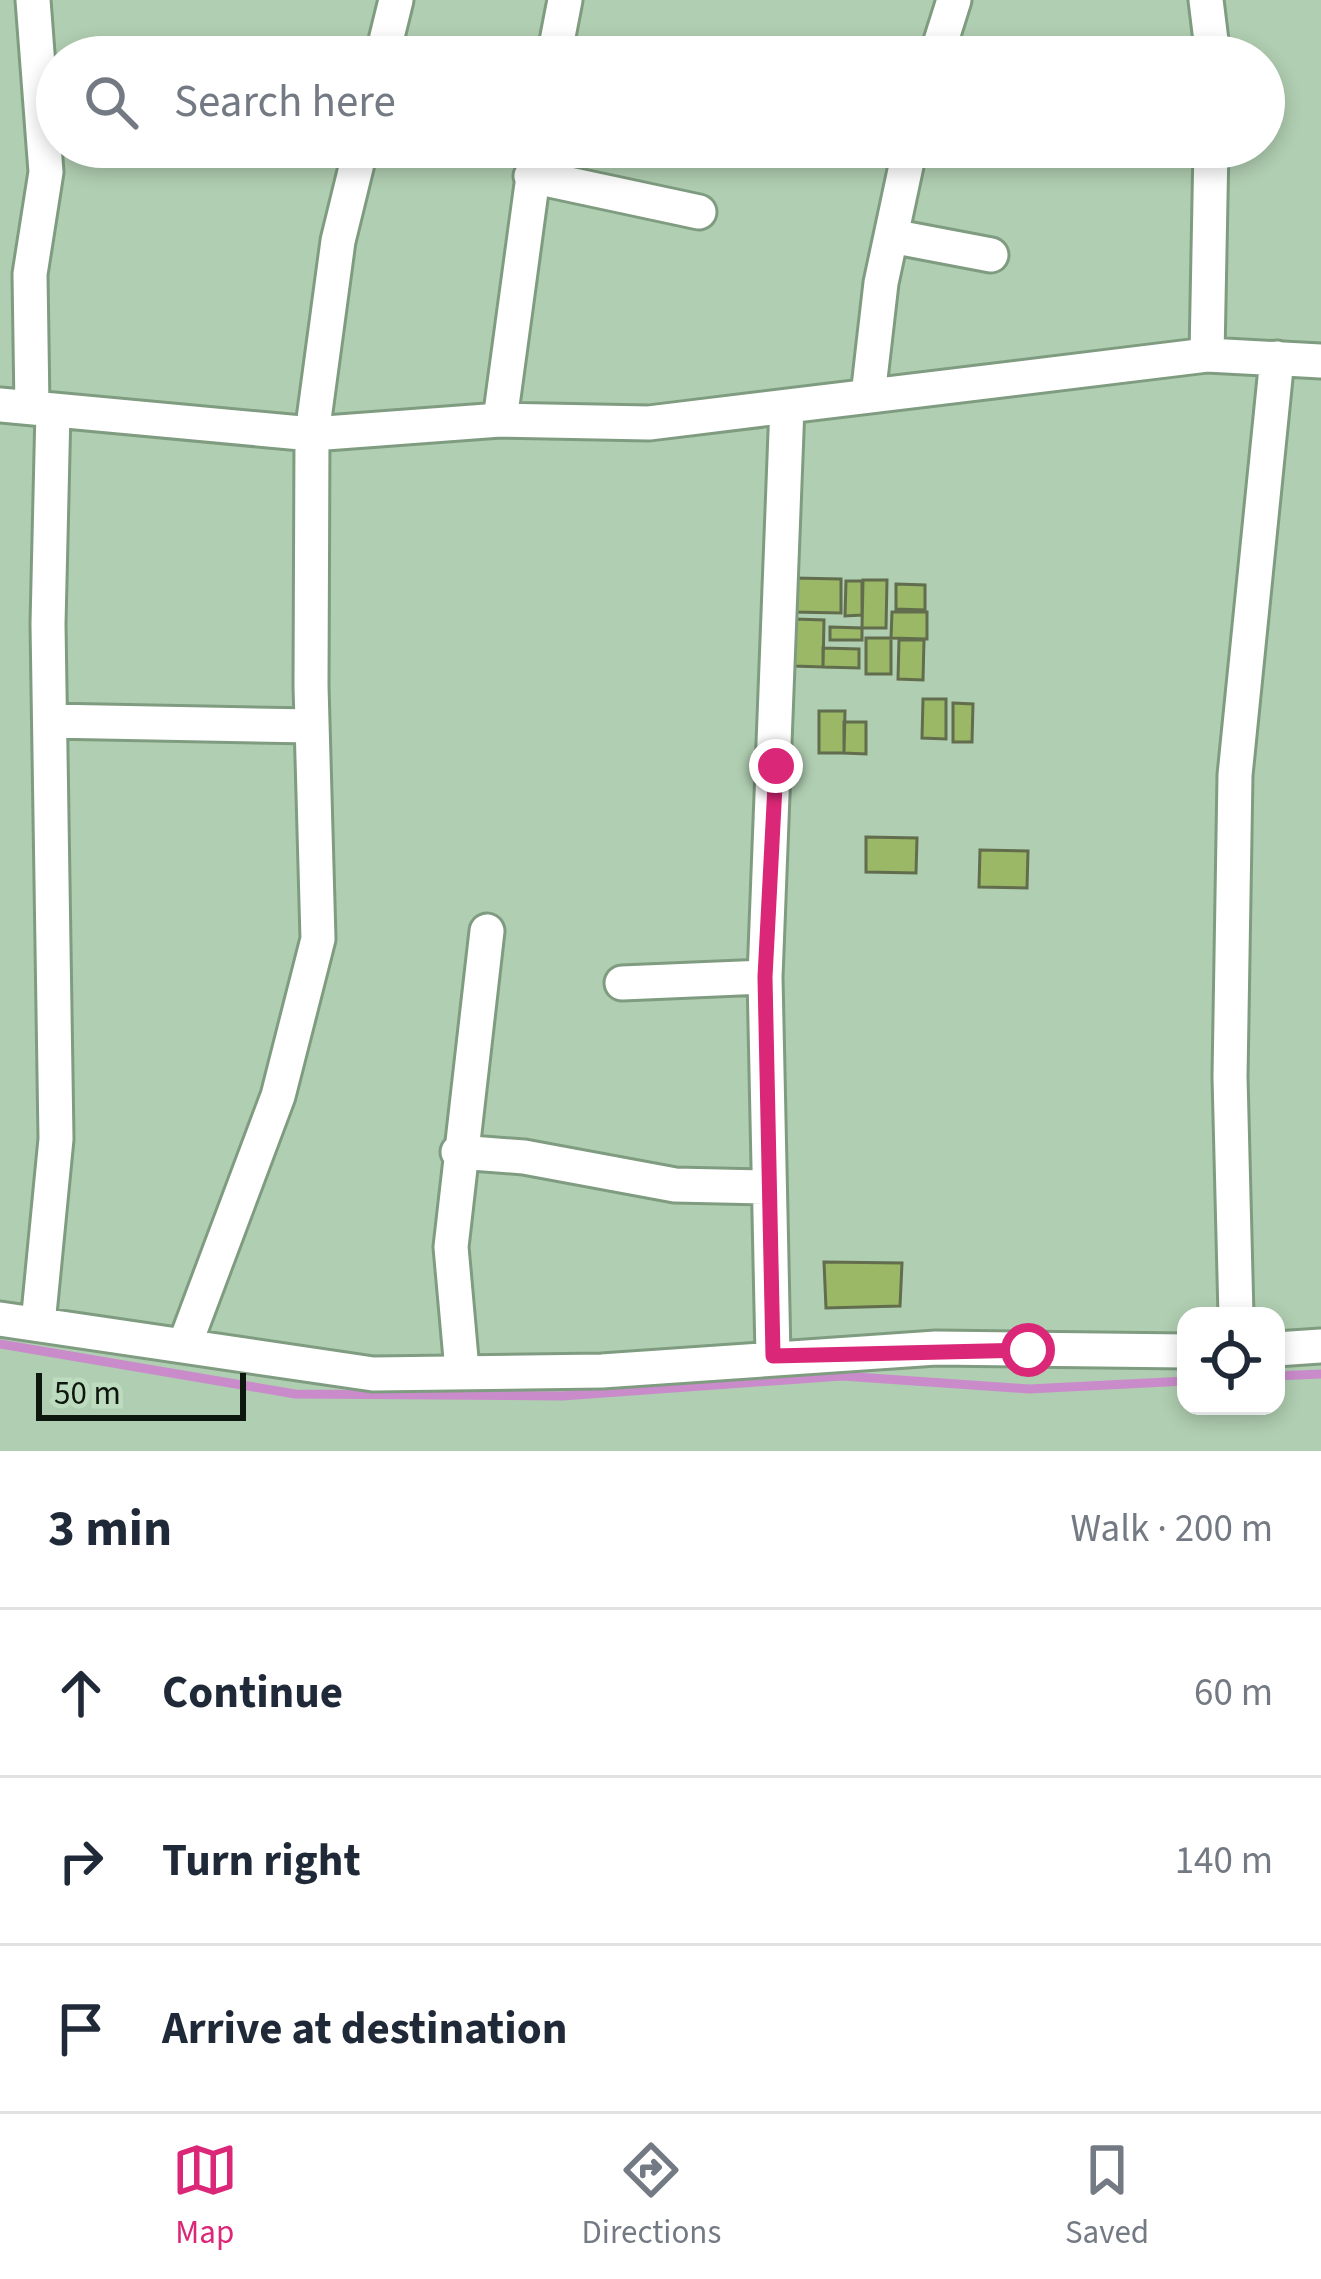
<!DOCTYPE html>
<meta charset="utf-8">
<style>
:root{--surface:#fff;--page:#f6f6f7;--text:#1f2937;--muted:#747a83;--line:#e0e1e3;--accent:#db2777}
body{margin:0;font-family:"Source Sans 3",sans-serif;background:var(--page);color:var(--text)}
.controls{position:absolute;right:36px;bottom:36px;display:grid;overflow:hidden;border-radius:24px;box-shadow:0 6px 18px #0003}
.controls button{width:108px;height:108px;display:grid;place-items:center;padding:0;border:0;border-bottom:3px solid var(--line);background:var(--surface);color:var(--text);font:60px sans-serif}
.scale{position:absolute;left:36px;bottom:30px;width:210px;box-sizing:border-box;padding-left:12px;border:6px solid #0d170d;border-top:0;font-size:33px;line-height:42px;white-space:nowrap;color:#0d170d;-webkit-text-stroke:9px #bddbbe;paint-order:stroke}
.stop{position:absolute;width:36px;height:36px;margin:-27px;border:9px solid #db2777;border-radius:50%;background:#fff}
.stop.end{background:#db2777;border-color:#fff;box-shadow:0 3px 12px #0008}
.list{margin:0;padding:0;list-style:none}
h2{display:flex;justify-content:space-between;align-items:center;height:156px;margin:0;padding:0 48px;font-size:51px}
h2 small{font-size:39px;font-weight:400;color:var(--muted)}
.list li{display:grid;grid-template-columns:78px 1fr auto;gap:36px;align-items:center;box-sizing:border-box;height:168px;padding:0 48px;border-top:3px solid var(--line)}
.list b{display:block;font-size:45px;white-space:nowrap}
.list em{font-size:39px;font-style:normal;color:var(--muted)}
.icon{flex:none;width:66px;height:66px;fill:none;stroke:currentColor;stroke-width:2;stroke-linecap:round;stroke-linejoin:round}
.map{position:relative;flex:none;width:1321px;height:1451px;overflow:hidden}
.search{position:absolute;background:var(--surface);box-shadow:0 6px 18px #0003;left:36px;right:36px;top:36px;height:132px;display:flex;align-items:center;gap:30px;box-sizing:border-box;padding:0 42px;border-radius:66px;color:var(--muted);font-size:45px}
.sheet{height:660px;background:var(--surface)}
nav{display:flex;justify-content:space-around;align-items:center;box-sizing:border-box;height:168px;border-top:3px solid var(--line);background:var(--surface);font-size:33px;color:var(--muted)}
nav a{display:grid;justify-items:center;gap:6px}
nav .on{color:var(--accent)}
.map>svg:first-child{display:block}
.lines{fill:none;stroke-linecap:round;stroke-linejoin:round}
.stream{stroke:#ca8bcb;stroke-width:9}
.building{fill:#9ab866;stroke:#616d4d;stroke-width:3}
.street-casing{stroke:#7f9c80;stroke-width:39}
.street{stroke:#fff;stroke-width:33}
.route{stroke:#db2777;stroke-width:15}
</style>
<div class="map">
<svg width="1321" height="1451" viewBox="0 0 1321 1451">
<rect width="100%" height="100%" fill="#b0ceb1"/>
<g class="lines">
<!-- stream -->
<path class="stream" d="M0,1344l295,50 267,2 280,-20 187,13 157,-8
M1276,1376l45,-2"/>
</g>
<!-- building -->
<path class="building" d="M794,578l47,1v34l-47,-1z
M863,580h24l-1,48h-24z
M846,581h16v34l-17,1z
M896,584l29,1v25l-29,-1z
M892,612h35v27l-36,-1z
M794,619l30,1 -1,47 -29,-1z
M830,627l32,1v12h-32z
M866,638h25v36h-25z
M899,640h25l-1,40 -25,-1z
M823,648l36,1v19l-36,-1z
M923,699h23v40l-24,-1z
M953,703l20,1 -1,38h-19z
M819,711h26l-1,42h-25z
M844,722h22v32l-22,-1z
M866,837l51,1 -1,35 -50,-1z
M980,850l48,1 -1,37 -48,-1z
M824,1262l78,1 -2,43 -74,2z"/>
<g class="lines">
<defs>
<path id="street" d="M1206,0l7,57
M382,57l14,-57
M554,57l11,-57
M936,57l18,-57
M531,176l168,36
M891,236l100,19
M1207,355l4,-208
M868,396l13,-113 29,-136
M0,405l312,29 188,-14 149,3 558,-68 114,6
M32,408l-2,-134 16,-102 -13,-172
M500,420l37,-273
M50,721l262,5
M622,983l143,-6
M458,1152l66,5 151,28 93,2
M1236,1316l-6,-239 5,-302 42,-417
M0,1319l373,55 229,-3 334,-23 250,3
M38,1324l18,-185 -8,-515 5,-214
M185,1344l93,-248 40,-157 -7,-253 1,-252 26,-193 23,-94
M1276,1349l45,-3
M773,1356l-8,-379 22,-571
M462,1370l-11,-123 36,-316"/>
</defs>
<!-- street casing -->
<use href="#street" class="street-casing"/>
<!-- street -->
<use href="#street" class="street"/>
</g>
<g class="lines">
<!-- route -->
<path class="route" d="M776,766l-11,211 8,379 255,-6"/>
</g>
</svg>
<div class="controls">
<button><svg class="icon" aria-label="locate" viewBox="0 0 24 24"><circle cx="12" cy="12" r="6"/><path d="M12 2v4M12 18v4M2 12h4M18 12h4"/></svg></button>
</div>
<div class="scale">50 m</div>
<div class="stop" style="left:1028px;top:1350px"></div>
<div class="stop end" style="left:776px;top:766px"></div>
<div class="search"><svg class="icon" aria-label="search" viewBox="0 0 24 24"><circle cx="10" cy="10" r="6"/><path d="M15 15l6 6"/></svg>Search here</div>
</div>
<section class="sheet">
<h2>3 min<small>Walk · 200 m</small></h2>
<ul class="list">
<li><svg class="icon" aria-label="ahead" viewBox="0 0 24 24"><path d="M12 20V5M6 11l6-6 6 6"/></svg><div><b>Continue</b></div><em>60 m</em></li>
<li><svg class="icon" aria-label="right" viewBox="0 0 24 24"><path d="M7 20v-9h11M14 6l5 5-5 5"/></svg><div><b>Turn right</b></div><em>140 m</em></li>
<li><svg class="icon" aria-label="arrive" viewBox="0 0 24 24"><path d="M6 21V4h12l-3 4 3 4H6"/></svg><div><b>Arrive at destination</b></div></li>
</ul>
</section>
<nav>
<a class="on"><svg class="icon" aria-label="map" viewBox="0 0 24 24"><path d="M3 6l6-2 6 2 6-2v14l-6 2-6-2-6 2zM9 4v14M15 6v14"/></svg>Map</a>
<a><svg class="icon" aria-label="directions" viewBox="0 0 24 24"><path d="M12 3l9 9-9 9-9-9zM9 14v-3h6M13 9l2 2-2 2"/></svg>Directions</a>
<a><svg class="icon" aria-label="saved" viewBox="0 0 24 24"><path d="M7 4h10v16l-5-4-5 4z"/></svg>Saved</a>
</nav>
